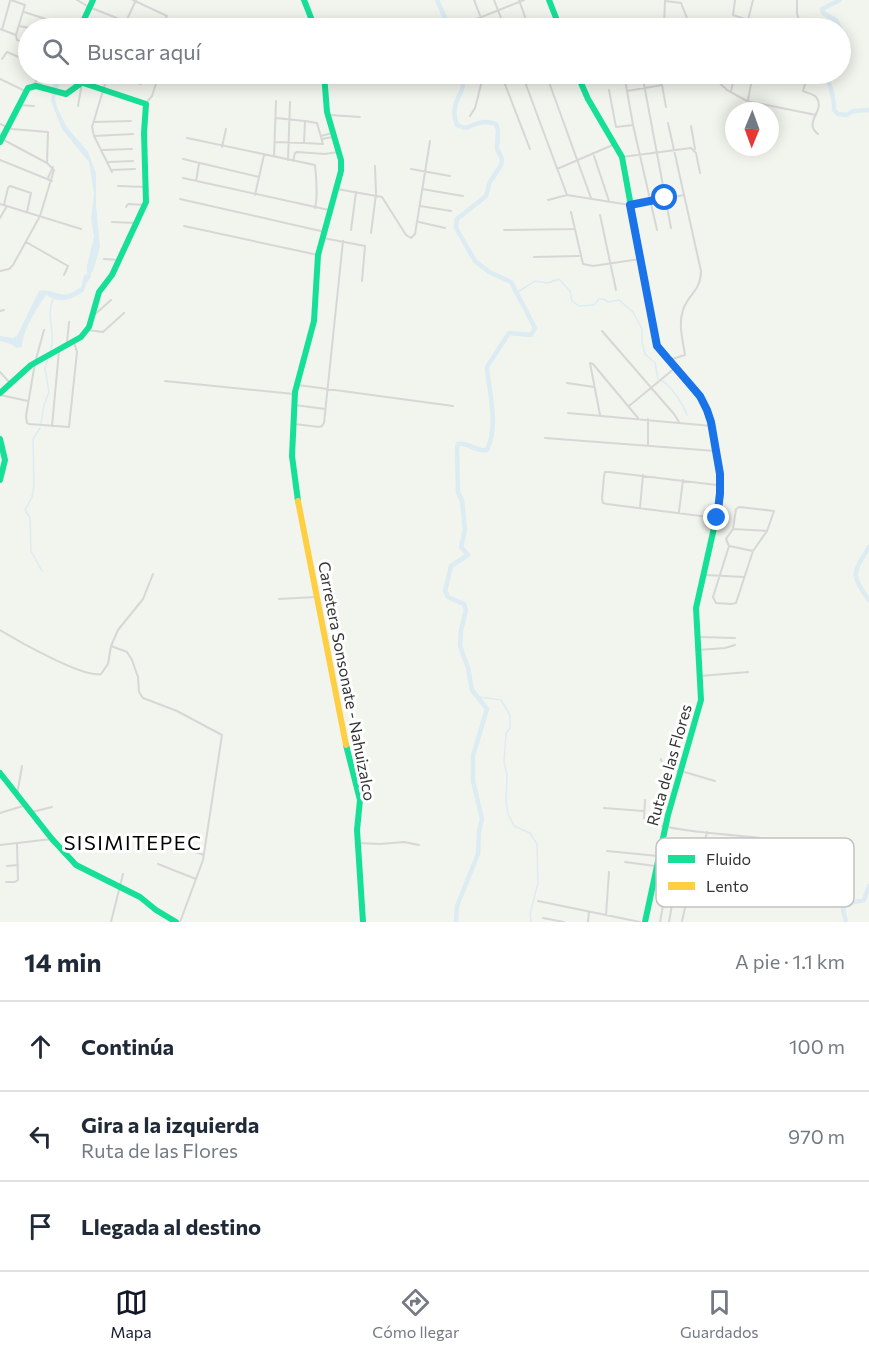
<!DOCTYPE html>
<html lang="es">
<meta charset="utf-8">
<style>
:root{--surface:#fff;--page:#f6f6f7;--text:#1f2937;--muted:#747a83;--line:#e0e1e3;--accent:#111827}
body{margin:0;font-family:Commissioner,sans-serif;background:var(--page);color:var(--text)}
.compass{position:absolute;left:725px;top:102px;width:54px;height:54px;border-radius:50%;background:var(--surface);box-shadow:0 3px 15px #0003;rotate:181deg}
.stop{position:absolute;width:18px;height:18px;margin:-14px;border:4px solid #1a73e8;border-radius:50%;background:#fff}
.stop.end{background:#1a73e8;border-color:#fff;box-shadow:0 2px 6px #0008}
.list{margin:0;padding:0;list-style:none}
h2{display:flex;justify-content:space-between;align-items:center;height:78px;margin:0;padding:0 24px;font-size:26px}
h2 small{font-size:20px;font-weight:400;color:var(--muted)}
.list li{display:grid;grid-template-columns:39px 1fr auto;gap:18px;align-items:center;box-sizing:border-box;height:90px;padding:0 24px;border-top:2px solid var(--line)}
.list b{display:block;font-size:22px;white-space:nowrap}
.list p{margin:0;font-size:20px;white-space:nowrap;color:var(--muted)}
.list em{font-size:20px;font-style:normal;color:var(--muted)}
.icon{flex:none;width:33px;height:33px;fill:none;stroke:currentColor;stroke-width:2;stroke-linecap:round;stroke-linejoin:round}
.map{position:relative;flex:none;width:869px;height:922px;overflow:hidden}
.search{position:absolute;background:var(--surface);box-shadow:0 3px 15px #0003;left:18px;right:18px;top:18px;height:66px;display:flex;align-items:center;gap:15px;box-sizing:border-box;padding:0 21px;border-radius:33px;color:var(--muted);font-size:22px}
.sheet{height:348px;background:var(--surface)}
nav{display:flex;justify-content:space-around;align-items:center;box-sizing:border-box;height:84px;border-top:2px solid var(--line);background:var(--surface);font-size:16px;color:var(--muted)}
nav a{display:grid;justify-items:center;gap:3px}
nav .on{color:var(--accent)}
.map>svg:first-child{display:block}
.green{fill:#f1f5ed;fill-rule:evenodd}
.water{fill:#ddebf3}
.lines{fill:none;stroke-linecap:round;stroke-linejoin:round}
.stream{stroke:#ddebf3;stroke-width:1.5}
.river{stroke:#ddebf3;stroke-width:4.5}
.street{stroke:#d7d7d7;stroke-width:2}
.fast{stroke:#16e098;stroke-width:6}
.slow{stroke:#ffcf43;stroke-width:6}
.route{stroke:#1a73e8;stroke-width:8}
.labels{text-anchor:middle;stroke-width:6;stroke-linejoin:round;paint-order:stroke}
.street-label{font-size:16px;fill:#333;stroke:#fff}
.quarter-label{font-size:20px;letter-spacing:1.5px;fill:#000;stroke:#fff}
.key{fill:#fff;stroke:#c2c2c2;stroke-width:1.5}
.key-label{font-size:16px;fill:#333}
</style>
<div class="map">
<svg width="869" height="922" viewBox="0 0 869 922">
<rect width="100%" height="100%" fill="#fff"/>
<!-- green -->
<path class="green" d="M0,0h869v922h-869zM28,28h812v46h-812zM734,111h36v36h-36z"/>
<!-- water -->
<path class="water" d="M61,74h7l-9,11 -4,13 2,9 9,19 22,26 8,21v32l4,42 -7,24 -2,2v4l-5,7 -2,7c-12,9 -25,13 -38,4 -10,15 -23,34 -24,52l-5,1 -6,-4 -11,-3v-5l13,2 4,-2 22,-45c18,-3 21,12 42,-4l3,-12 3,-1v-8l7,-29 -3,-18 3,-25 -3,-20 -2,-12 -27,-33 -11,-28 2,-16z"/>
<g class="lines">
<!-- stream -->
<path class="stream" d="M516,293l19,-12 13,2 11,-4 11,12 2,10 7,5 15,-1 5,-6h4l5,3 11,-2 14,12 9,17v13l3,12 10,9 3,16
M50,352c7,-18 -5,-36 3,-53
M662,381c8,3 22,25 25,34
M41,423l3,-18 5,-13 -4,-24 3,-10
M40,428l-7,11 1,46 -2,12 -7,13 5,8 1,33 11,20
M478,697l23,3 9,15v13l-4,6 -2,27 3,15 -1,26 2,12 6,12 16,7 7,11 1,39 -8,31 1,8"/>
<!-- river -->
<path class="river" d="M437,0c5,10 7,20 15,28
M840,28l-4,-8 -13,-7 -1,-4 18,-9
M827,74c2,13 8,23 7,36l4,4 9,1 6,-4 16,-1
M869,547c-15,26 -20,26 0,53
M456,922l1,-16 21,-52 1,-23 3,-12 -9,-38v-25l14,-47 -15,-19 -4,-22 -8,-22 1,-16 5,-20 -2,-6 -16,-7 -3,-6 6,-25 17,-11 -7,-8 4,-17 -3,-29 -4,-9 -1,-44 1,-4c11,-2 17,8 29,6 12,-25 2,-57 0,-83l22,-34 22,2 4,-7 -24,-46 -22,-10 -14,-11 -19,-33 1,-9 29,-23 4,-14 11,-17 1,-6 -5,-10 1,-19 -2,-6c-12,-5 -19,0 -31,4l-8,-3c-11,-26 16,-35 2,-51
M846,922l-3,-12 2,-6 19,-4 5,-14"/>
<!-- street -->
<path class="street" d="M11,0l14,5 -9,30
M77,0l12,7 53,21
M133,0l34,16 -9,12
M474,0l11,28
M494,0l11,28
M519,0l10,28
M735,0l-2,15 15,5
M797,0v14l5,14
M665,1l16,2 10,25
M24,12l22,7
M464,24l60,-24
M19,26l11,2
M123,28l13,-28
M664,28l1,-28
M746,28l7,-28
M0,29l16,6 1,5 11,4
M2,30l8,-29
M2,59l5,-7 21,9
M107,74l34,10
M108,74l-16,53 2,9 18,36
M501,74l29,75
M522,74l45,121 63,10 54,-10
M546,74l45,124
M624,74l9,51 24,105
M642,74l29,154
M660,74l6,33
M710,74l17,16 20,11 69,14
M808,74l-5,17c4,2 10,3 13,6 11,13 -14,25 2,37
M0,79l25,12
M34,85l6,-11
M609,90l7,37 17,-2
M627,91l35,-6
M731,91l4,-17
M748,100l5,-26
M146,103l6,-7 7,-22
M19,105l15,1
M78,106l4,-23
M330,115l30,2
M470,116l5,-8 8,-31 6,-3
M276,118l29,3
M305,121l12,2 6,21 -19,-1z
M94,122l37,-1
M668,123l33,148c0,20 -13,23 -18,39 -5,15 0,31 2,45l-16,5
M0,124l12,5 36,3 -1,31
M691,126l4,23
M94,136l39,-2
M321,136l11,-3
M187,138l128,27c1,10 3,33 0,43
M322,139l11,-2
M275,142l29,1
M222,147l4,-18
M102,150l30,-1
M593,153l16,48
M274,157l2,-56
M622,157l69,-9 5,5 4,20
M183,159l76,18
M0,160l52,21
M288,160l2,-58
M293,161l2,-8 2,-1 28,2 13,-2
M109,162l24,-1
M411,169l39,7
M557,169l58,-25
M111,170l24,-1
M48,178l5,-11
M183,178l146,32
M196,181l3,-17
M118,186l28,1
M337,189l45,8 24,38 5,3 4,-4 2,-12 13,-81
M422,189l41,7
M255,195l9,-40
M180,199l145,33
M548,200l19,-5
M0,204l81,25
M4,205l4,-17 2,-2 21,7 -4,19
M420,206l31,5
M126,207l2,-3 17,1
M571,212l12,52 10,2 47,-7
M600,215l16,75
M0,218l7,-12
M112,222l24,1
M419,222l26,6
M184,226l134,29
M351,230l5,-38
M504,230l70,-1
M371,233l5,-39 -1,-28
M323,238l42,8 -3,35
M26,242l42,24 -4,9
M534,257l45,-1
M104,259l15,1
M0,271l9,-2 4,-4 27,-49 14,-46 -7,-7 -45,-24
M0,311l4,-1
M92,317l19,-17
M44,330l-9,33 -9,53 1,7 2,1 40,3 8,-75 -3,-10
M87,330l16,2 21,-19
M602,331l72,83 5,8
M67,343l2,-21
M590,363l3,1 45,54
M590,363l10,52
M0,372l10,11
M165,381l129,13
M567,383l27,4
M298,385l155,21
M0,395l28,6
M295,405l30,4
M629,406l46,-38
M568,413l144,13
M295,424l24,3 3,-1 2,-3 19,-182
M52,426l7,-75
M545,438l171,13
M648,446v-27
M640,507l3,-32
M679,512l4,-32
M716,518l-109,-14 -4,-1 -1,-4 2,-23 1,-4h4l108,13
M729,546l24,5 -17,52 -5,1 -15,-1 -3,-6 16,-51 -3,-7 7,-10 3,-20 3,-2 35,4 -7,20 -34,-2
M753,551l14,-20
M705,575l39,2
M279,599l37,-2
M0,630c18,11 83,48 101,44l7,-10 3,-18 7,-16 25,-31 10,-25
M699,637l36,1
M111,646l16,6 5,8 6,17 1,15 4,6 34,13 45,24 -19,125 -23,62
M698,650l27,-2 10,-3
M700,676l48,-4
M661,759l2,8 18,5
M681,771l34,10
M17,795l5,-29
M645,800l-1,18c12,13 93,17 116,20
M604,808l39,3
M32,812l20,-5
M0,813l23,-7
M358,843l22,1 24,-2 15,3
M0,845l52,-6
M174,845l30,10
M607,851l51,5
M625,862l30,4
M158,864l38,15
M7,866l11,-1
M700,866h25
M6,882h9l3,-2 -1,-36
M538,901l102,21
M606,915l3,-43
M543,918l21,4
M682,921l7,-30 10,-24
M111,922l12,-48
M588,922l1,-10
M660,922l10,-55h29l8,-35
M669,922l7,-40"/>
<!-- fast -->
<path class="fast" d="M304,0l11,28
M549,0l11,28
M80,28l13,-28
M577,74l11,25 34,58 34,186 48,60 8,23 8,48 -2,36 -22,98 5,92 -33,115 -23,107
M0,142l28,-54 8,-2 30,8 14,-10 1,-10
M0,393l31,-28 50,-28 8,-10 10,-35 13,-17 34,-73 -2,-69 2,-29 -66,-22
M0,439l5,21 -5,20
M298,501l-6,-45 3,-64 19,-71 4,-66 23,-84v-11l-14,-48 -3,-38
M346,745l14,55 -3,30 6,92
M0,773l52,66 24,26 64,32 16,13 20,12"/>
<!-- slow -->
<path class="slow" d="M298,501l48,244"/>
</g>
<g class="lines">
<!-- route -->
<path class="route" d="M665,198l-35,7 27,141 43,50 7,14 4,12 9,52v20l-3,24"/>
</g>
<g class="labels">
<!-- street labels -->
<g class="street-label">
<text transform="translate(347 681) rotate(79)" y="6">Carretera Sonsonate - Nahuizalco</text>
<text transform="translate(669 765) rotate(-74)" y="6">Ruta de las Flores</text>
</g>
<!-- quarter labels -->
<g class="quarter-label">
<text x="133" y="850">SISIMITEPEC</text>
</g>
</g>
<!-- legend -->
<rect x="656" y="838" width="198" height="69" rx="9" class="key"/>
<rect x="668" y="855" width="27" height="8" fill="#16e098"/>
<rect x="668" y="882" width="27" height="8" fill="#ffcf43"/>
<g class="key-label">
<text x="706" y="865">Fluido</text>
<text x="706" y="892">Lento</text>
</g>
</svg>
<svg class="compass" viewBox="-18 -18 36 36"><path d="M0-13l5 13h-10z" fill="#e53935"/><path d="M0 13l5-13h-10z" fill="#747a83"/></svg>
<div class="stop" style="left:665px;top:198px"></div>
<div class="stop end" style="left:717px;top:518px"></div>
<div class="search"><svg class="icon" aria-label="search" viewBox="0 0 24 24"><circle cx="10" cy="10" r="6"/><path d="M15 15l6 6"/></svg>Buscar aquí</div>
</div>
<section class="sheet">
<h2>14 min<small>A pie · 1.1 km</small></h2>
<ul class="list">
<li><svg class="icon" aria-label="ahead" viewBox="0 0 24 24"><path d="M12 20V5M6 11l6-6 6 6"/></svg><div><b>Continúa</b></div><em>100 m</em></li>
<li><svg class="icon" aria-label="left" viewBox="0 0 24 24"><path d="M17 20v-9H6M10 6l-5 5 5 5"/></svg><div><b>Gira a la izquierda</b><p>Ruta de las Flores</p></div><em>970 m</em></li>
<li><svg class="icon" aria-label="arrive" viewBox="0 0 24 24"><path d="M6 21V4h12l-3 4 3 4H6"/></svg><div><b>Llegada al destino</b></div></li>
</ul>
</section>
<nav>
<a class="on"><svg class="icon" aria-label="map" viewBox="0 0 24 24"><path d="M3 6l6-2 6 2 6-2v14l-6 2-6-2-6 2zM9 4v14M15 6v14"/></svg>Mapa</a>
<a><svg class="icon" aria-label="directions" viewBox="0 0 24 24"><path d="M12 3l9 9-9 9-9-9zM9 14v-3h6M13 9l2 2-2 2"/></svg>Cómo llegar</a>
<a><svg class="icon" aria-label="saved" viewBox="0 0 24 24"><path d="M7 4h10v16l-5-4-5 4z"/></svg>Guardados</a>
</nav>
